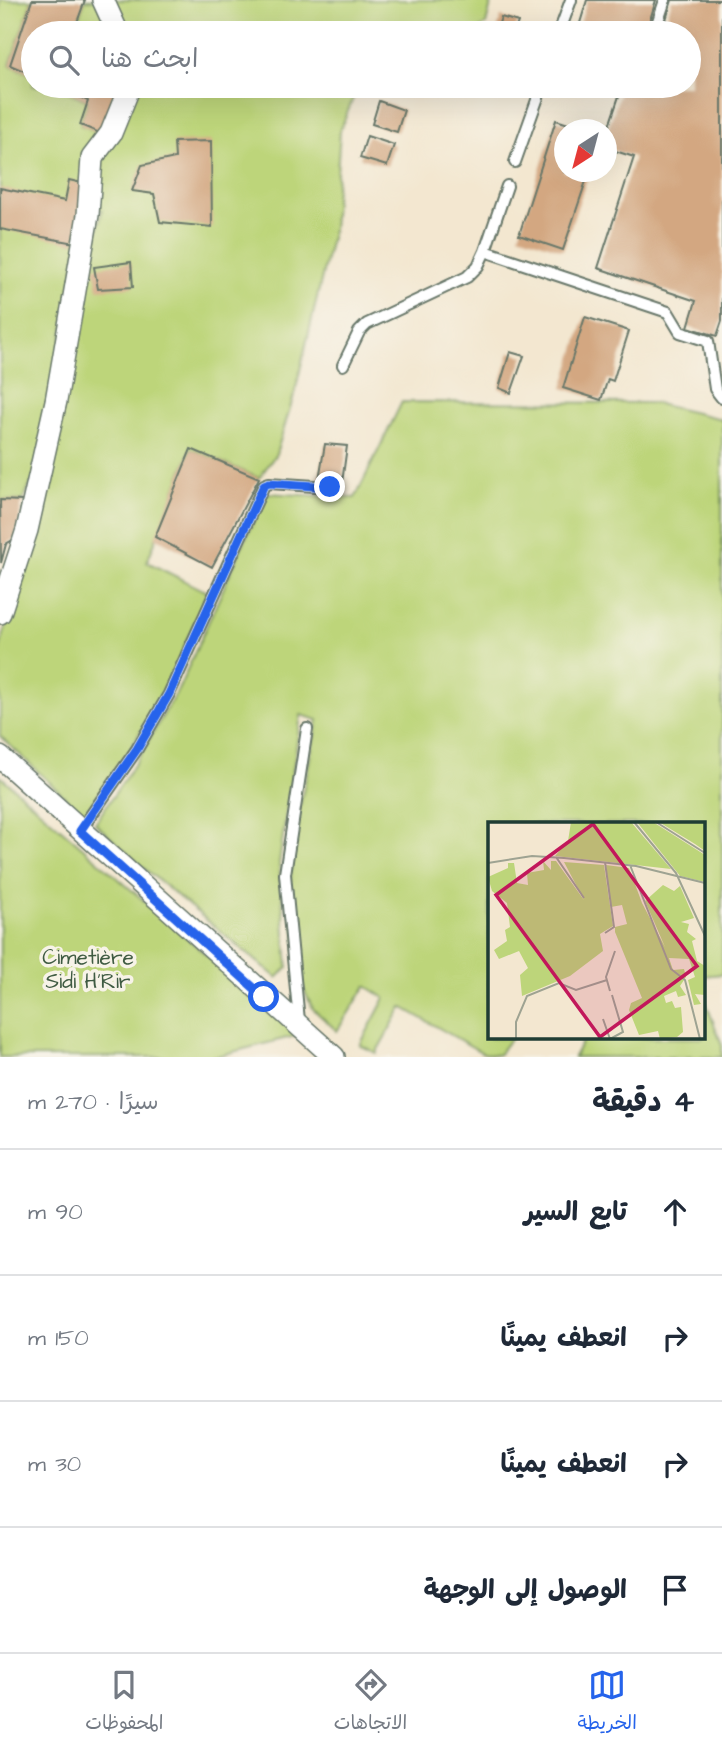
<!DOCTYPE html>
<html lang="ar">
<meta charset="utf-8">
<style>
:root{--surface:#fff;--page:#f6f6f7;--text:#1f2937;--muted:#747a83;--line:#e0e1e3;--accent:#2563eb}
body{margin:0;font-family:"Architects Daughter","Playpen Sans Arabic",sans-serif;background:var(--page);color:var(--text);direction:rtl}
.compass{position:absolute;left:554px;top:119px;width:63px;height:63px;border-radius:50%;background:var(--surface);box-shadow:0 7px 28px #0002;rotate:216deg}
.stop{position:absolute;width:21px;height:21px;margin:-16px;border:5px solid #2563eb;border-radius:50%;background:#fff}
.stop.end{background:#2563eb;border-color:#fff;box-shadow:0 2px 7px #0008}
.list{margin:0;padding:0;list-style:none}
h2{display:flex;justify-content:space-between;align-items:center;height:91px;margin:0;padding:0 28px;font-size:30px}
h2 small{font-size:23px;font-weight:400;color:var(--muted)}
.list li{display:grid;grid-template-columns:46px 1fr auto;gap:21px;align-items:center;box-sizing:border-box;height:126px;padding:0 28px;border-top:2px solid var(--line)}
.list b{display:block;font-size:26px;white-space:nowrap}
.list em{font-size:23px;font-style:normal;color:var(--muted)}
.icon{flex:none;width:38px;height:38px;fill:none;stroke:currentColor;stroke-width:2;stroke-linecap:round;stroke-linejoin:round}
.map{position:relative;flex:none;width:722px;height:1057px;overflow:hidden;direction:ltr}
.search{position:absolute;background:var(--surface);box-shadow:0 7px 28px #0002;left:21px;right:21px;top:21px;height:77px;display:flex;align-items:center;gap:18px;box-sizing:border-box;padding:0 24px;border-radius:38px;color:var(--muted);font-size:26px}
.sheet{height:595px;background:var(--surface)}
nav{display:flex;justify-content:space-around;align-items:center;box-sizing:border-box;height:98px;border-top:2px solid var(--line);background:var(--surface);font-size:19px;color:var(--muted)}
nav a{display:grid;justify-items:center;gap:4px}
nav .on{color:var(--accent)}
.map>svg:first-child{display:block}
.green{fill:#bdd57a;stroke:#6e8957;stroke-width:2}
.building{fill:#d3a781}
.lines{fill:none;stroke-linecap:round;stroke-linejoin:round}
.lane-casing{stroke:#69786b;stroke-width:14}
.street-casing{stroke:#69786b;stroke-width:24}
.lane{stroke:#fff;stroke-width:10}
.street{stroke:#fff;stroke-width:21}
.route{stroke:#2563eb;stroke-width:9}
.labels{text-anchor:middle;stroke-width:7;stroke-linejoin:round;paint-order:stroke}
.park-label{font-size:21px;fill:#3f5b42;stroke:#f7f3e8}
.inset-road{fill:none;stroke:#9ea392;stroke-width:2}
.view{fill:#c2185b;fill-opacity:0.15;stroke:#c2185b;stroke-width:3.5}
.inset-edge{fill:none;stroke:#1f3d34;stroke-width:3.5}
</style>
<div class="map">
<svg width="722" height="1057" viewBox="0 0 722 1057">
<rect width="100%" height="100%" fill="#f7f3e8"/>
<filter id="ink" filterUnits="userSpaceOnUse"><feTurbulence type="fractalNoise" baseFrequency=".0143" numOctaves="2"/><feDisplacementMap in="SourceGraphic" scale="14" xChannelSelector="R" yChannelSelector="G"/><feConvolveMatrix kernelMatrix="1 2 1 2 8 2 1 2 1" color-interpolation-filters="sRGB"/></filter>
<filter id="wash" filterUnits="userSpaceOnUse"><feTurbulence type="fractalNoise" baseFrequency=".00686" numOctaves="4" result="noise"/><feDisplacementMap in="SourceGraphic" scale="28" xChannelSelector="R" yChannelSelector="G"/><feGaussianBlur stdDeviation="1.57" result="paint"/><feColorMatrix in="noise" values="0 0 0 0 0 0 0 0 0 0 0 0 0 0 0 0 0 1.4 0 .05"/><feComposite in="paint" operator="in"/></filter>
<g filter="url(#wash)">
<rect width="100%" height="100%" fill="#f3e7d0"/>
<!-- green -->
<path class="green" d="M0,0h32l-22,65 23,10v11h24l31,15 -8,24 26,10 17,-49h235l-18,45 -7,98 -38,163 -19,62 -17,24 -68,-29 -44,113 60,30 -37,89 -43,74 -43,60 -84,-79v-88l28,-100 74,-338 -17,-5 -46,264 -17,32 -22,-1z
M85,0h407l-6,24 -12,9h-392l-8,-2z
M402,402l251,1 69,16v555l-19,2v-152h-214v214h22l-13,17 -15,-2 -81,-46 -26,46 -16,-8 25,-47 -19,-12 -29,45 -24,-22 -13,-27 -10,-98 4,-50 24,-114 -17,-5 -22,148 9,104 -11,11 -131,-108 -51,-47 41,-61 43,-74 87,-195 89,5z
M0,776l299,259 -86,22h-213z
M703,995l19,50v12h-148l8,-15 -4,-4h125z"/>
<g id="blocks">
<!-- building -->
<path class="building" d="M32,0h53l-11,31 7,2h-48v42l-23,-10z
M587,0h69l-10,33h-69z
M672,0h50v321l-5,15 -29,-9 8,-26 -98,-33 36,-111 -28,-9v-13l14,-42 -20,-7h89v-53h-27z
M501,17l17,5 -4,11h-18z
M57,86h66l-16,50 -27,-11 8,-24z
M455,86h28l-2,9z
M379,101l25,9 -7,22 -25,-8z
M556,120l28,9 -20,1v42h25l-26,78 -44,-15z
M367,136l27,9 -7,21 -27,-8z
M211,141l1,86 -52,-5 -6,-28 -22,-3 10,-26 33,-7 -1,-16z
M69,180l21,5 -15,58 -75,-14v-41l65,13z
M131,262l2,25 -35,2 -4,-22z
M585,317l44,14 -16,50 -5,-2 -7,21 -38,-12z
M510,352l14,4 -13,37 -12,-5z
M325,444l22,2 -5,37 -23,-4z
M191,449l68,29 -47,89 -57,-30z
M0,500l22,1 -6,37 -10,6 -5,19z"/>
</g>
</g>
<g filter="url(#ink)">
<use href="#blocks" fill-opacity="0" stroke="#69786b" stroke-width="2"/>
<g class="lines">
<defs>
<path id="lane" d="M559,33l12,-33
M654,33l11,-33
M515,162l27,-76
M485,251l183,61 12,20 28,9 7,48 7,9
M343,365l16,-33 8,-8 100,-47 11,-11 7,-15 22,-65
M80,831l57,-82 32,-55 95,-209 5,-2 61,4
M299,1021l-14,-147 22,-145"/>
<path id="street" d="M103,0l15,33
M0,613l27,-83 29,-129 32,-186 4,-57 19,-25 19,-47
M0,757l334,300"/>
</defs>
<!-- lane casing -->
<use href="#lane" class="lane-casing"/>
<!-- street casing -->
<use href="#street" class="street-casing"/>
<!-- lane -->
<use href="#lane" class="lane"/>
<!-- street -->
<use href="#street" class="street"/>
</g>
</g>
<g class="lines" filter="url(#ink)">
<!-- route -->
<path class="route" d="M264,997l-184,-166 57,-82 32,-55 95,-209 5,-2 61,4"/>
</g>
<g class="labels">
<!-- park labels -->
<g class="park-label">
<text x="88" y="964">Cimetière<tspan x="88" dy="24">Sidi H'Rir</tspan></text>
</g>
</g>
<!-- overview -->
<g transform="translate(488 822)">
<rect width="217" height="217" fill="#f3e7d0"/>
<path d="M83,0h60l40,47 -116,-13 13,-15zM149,0h16l52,33v27l-25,-6zM171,0h46v29l-10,-7zM55,39l8,9v-9h5l28,39 -20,-38 40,3 9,61 -13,8 3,17 -33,25 -48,20 -2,-21 8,-7 -9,-17 -20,8 -5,-9 13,-9 -2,-11 5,-3 -3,-24 -15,-12 -4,-14 20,-9v-5h6l3,20 11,2 -1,-12 17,-3zM118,43l23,3 13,35 23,44 -20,-46 18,-16 11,6 6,-5 14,32 -13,4 8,2 -2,8 9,7 -4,2 5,20 8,5v29l-10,-1 6,10 -7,1 -6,-25 7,-3 -6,-18 -20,-1 4,12 11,-1 2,8 -6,9 6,9 -8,2 -2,-6 -12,5 2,7 6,-2 3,7 6,-1 2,25 -6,5 -17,2 -2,-8 -19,4 -10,-25 2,-7 11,-5 -27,-66v-5l12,-3 -5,-19 -11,2z" fill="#bdd57a"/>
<path class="inset-road" d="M146,0l42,51 29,63M168,0l49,31M68,35l28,41M117,40l9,65 -9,6M0,41l44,-7 32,2 72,8 69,17M142,43l41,104 14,11 15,59M122,169l-4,-14 9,-26M115,197l7,20M28,217v-17l11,-26 32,-13 17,7 31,-10M122,217l13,-7 -11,-37"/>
<path class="view" d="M105,2l104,142 -97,71 -104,-142z"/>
<rect width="217" height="217" class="inset-edge"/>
</g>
</svg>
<svg class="compass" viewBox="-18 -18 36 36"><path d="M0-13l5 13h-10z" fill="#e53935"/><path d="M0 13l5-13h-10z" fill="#747a83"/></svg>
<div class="stop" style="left:264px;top:997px"></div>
<div class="stop end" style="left:330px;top:487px"></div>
<div class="search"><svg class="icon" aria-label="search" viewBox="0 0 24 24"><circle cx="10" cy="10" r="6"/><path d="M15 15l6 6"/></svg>ابحث هنا</div>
</div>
<section class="sheet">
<h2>4 دقيقة<small>سيرًا · 270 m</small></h2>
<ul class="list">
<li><svg class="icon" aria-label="ahead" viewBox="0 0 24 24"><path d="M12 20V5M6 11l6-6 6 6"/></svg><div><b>تابع السير</b></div><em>90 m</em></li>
<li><svg class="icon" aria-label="right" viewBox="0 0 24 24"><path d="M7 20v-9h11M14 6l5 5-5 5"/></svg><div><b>انعطف يمينًا</b></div><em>150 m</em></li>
<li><svg class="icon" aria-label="right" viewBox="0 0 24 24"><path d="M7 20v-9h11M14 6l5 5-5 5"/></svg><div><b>انعطف يمينًا</b></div><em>30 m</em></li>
<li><svg class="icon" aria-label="arrive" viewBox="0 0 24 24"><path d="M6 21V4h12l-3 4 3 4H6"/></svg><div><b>الوصول إلى الوجهة</b></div></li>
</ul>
</section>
<nav>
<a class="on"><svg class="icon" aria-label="map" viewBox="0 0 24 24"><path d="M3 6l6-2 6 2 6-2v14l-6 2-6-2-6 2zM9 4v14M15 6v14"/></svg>الخريطة</a>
<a><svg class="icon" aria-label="directions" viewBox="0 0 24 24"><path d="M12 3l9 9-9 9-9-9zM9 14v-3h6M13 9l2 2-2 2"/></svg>الاتجاهات</a>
<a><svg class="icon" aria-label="saved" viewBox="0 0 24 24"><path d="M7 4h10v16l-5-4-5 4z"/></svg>المحفوظات</a>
</nav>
